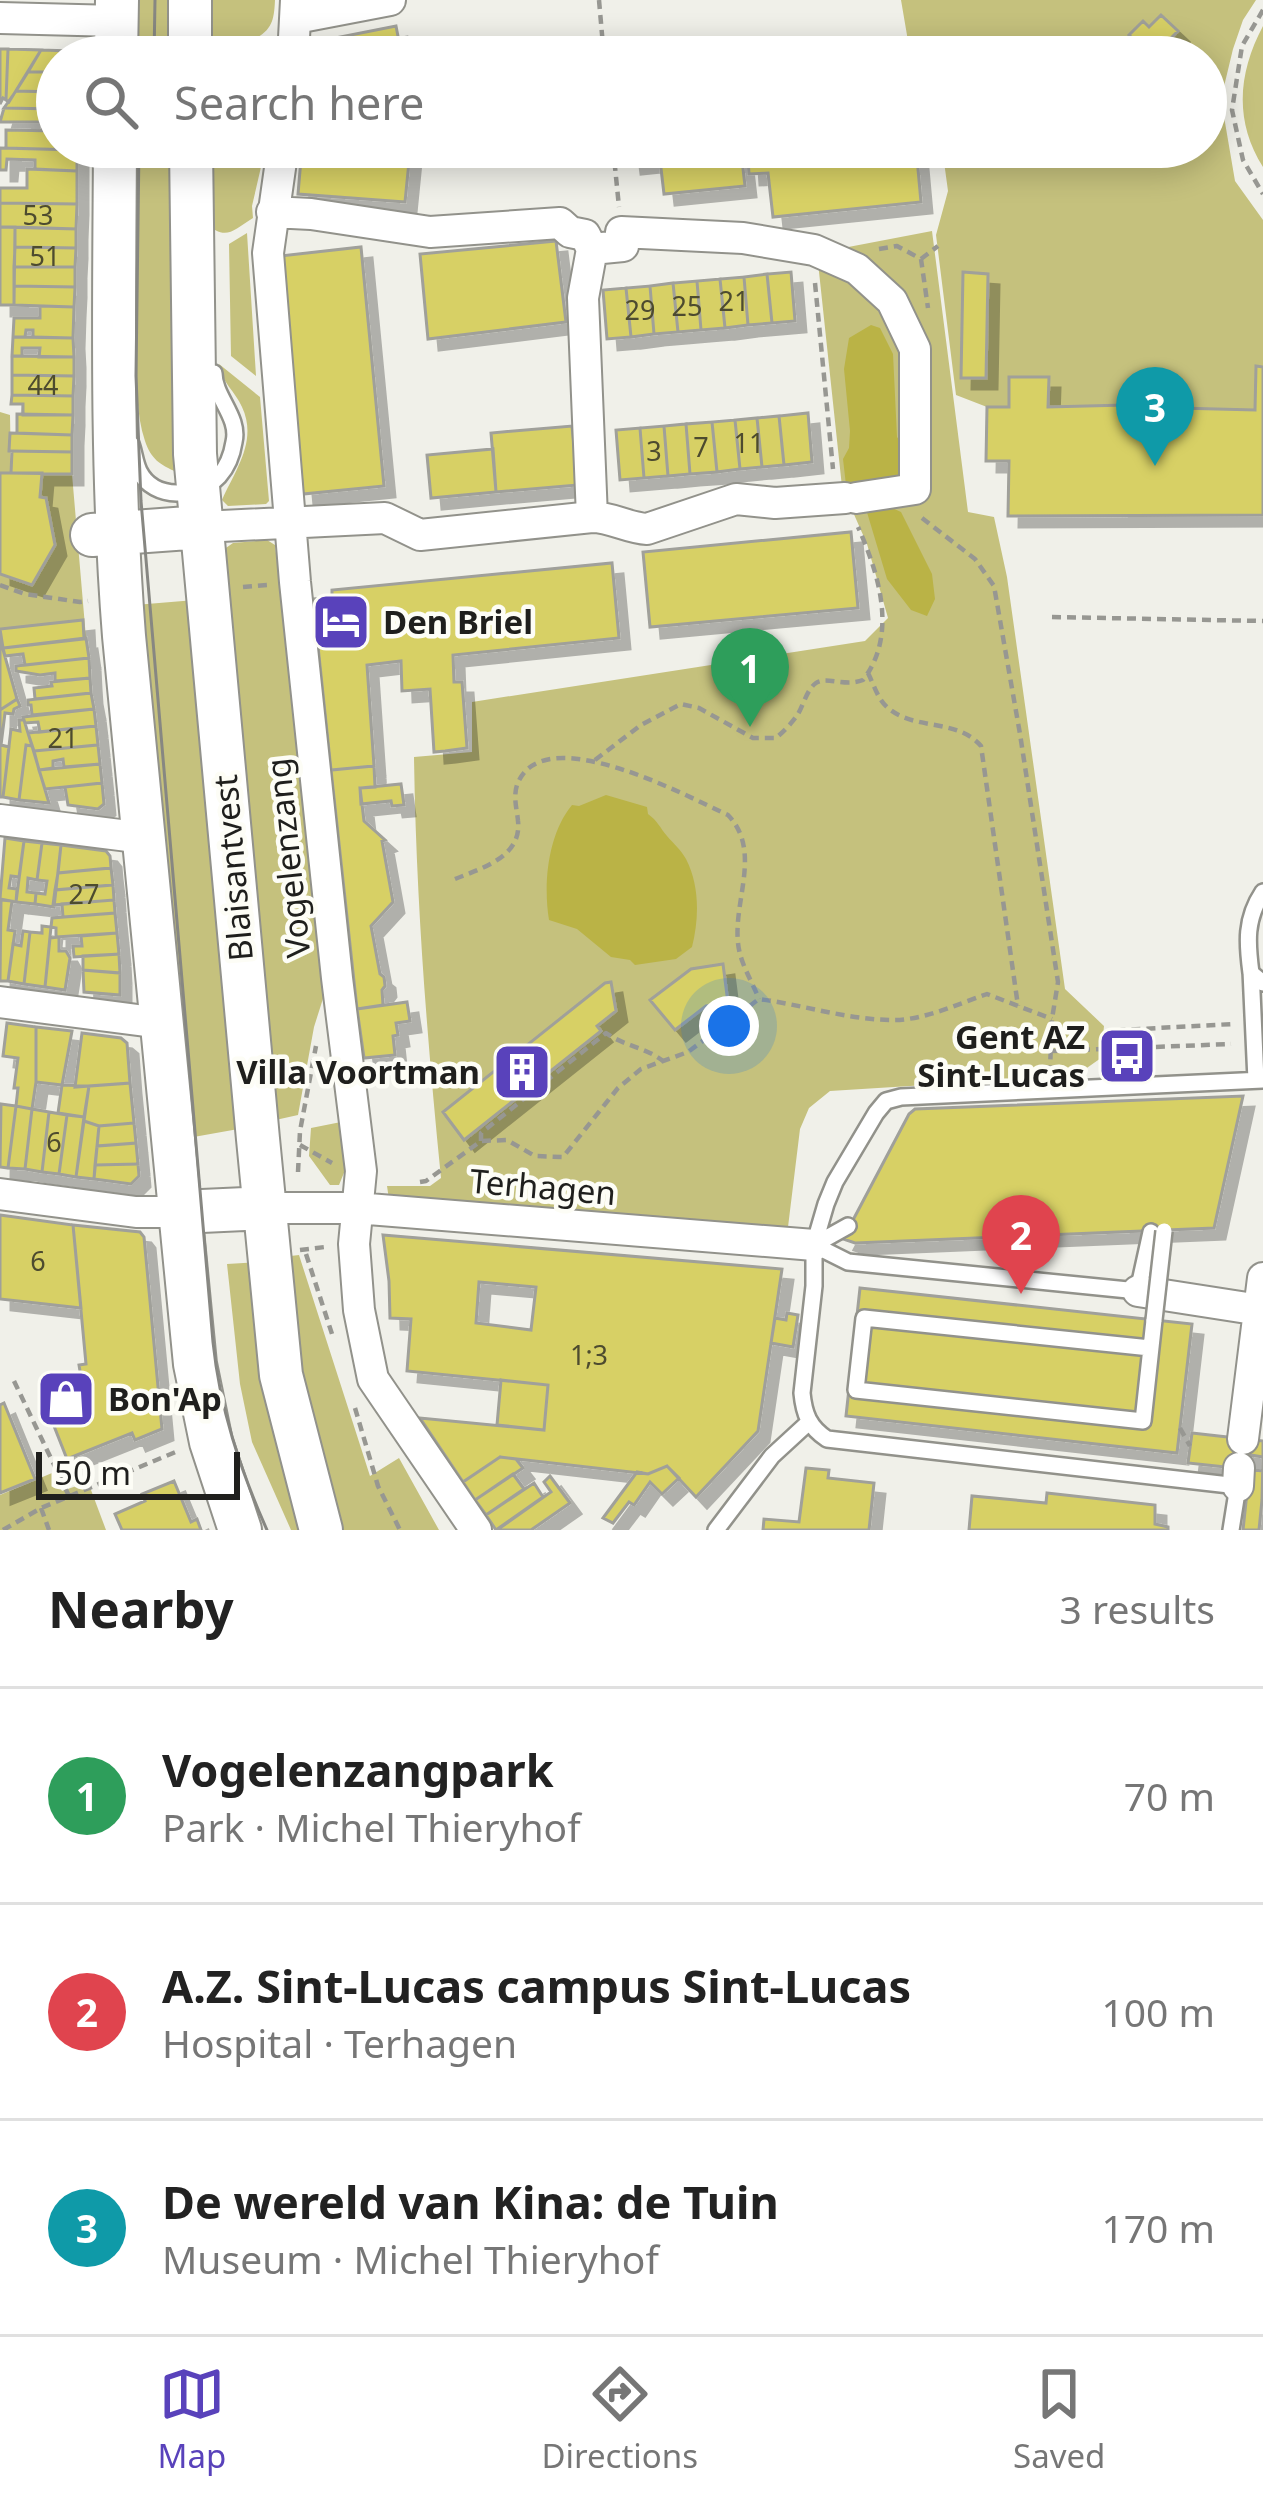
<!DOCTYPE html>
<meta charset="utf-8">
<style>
:root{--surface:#fff;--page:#f2f2f2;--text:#222;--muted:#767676;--line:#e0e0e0;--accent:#5942bb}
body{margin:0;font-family:"Noto Sans",sans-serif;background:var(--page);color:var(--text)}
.scale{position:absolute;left:36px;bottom:30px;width:204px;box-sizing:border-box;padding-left:12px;border:6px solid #1f1f1d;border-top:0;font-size:33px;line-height:42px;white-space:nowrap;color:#1f1f1d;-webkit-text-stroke:9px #fdfdf6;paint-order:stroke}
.you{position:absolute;left:729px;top:1026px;width:42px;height:42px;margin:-30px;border:9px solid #fff;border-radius:50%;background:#1a73e8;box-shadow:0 0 0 18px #1a73e833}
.badge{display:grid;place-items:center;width:78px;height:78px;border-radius:50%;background:var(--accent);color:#fff;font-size:39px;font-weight:700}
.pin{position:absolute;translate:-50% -99px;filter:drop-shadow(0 3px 6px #0008)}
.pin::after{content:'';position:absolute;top:63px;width:42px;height:36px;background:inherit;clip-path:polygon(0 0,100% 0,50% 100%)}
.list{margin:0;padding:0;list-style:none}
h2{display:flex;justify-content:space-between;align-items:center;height:156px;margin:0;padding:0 48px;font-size:51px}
h2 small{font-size:39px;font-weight:400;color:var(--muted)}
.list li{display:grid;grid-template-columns:78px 1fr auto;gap:36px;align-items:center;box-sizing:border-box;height:216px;padding:0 48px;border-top:3px solid var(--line)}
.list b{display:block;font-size:45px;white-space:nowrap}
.list p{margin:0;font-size:39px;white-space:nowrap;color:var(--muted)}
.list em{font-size:39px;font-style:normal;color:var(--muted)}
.icon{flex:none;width:66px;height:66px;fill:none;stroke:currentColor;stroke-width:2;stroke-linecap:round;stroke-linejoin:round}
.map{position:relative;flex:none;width:1263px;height:1530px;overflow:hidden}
.search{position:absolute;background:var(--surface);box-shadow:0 6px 30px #0003;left:36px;right:36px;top:36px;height:132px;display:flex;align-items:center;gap:30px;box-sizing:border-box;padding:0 42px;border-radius:66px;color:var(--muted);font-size:45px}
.sheet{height:804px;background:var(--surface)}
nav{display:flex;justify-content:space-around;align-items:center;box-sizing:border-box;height:168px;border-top:3px solid var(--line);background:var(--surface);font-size:33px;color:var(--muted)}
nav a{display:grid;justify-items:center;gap:6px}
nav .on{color:var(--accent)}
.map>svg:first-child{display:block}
.green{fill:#c5c17d}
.water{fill:#bab346}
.building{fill:#d7d065;stroke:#a0a09a;stroke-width:3;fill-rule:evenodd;filter:url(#shadow)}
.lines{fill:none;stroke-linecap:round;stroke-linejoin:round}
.service-casing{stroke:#92928b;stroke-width:20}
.minor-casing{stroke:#92928b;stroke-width:34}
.secondary-casing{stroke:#92928b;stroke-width:46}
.path{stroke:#979792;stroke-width:4.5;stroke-dasharray:9 6;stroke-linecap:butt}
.service{stroke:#fff;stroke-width:15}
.minor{stroke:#fff;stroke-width:30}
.secondary{stroke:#fff;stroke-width:42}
.tram{stroke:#878782;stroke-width:3}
.service-bridge-casing{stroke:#92928b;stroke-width:20;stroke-linecap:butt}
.service-bridge{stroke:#fff;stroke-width:15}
.labels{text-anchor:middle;stroke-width:9;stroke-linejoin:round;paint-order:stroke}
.number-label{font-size:27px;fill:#4d4b2f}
.poi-label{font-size:33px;font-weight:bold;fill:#1f1f1d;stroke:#fdfdf6;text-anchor:start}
.street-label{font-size:33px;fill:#1f1f1d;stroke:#fdfdf6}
</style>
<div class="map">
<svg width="1263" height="1530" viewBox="0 0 1263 1530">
<defs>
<filter id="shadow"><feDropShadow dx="11" dy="11" stdDeviation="0" flood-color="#0004"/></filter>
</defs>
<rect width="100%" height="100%" fill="#f0f0e9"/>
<!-- green -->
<path class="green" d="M131,0h47l1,57h-47z
M205,0h70c-1,21 -3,30 -22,40l-1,17h-48z
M901,0h355l-13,20 -10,29 -12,50 14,82 28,39v147l-6,-1 -2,44 -77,-2v-8l-52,-1 -1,6 -77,2v-30h-39v30h-22l-31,-12 -20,-160 12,-44 -6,-44h264v-90h-275l-2,-21 -21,5z
M1263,26v141c-29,-46 -25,-94 0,-141z
M134,147h46l-3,325c-17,-7 -26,-13 -32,-31 -9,-27 -8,-57 -9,-85 -3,-70 -2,-139 -2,-209z
M203,147l45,2 16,5 -12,52 1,12c-22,14 -27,23 -49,4z
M932,231l36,281 26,5 13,60 58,412 39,37 -3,32 -27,19 -29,-2 -9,3 -206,13 -21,17 -9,21 -12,98 -398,-21 -3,-20h43l11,-8c-14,-140 -25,-280 -27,-421l58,-5v-50l393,-61 23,-23 -21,-74 -25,-57 -25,-234z
M247,233l9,143 -25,-20 -2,-112z
M219,364l41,33 9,104 -3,3 -38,2 -6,-6c13,-30 36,-59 20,-93 -7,-16 -20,-24 -23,-43z
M0,412l10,3 1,58 61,1 14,164 -83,10 -3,-9z
M267,540l8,5 52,441 -13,41 -16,88 -27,6 -48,-571 10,-7z
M195,600l49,528 -56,10 -53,-533z
M346,1121l4,37 -11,27h-9l-21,-29 2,-28z
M299,1255l71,221 29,-18 40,72h-104l-42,-171 -11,-102z
M258,1262l50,268h-17l-39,-88 -12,-58 -13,-120z
M52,1473l10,18 26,-9 18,48h-106v-35z"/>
<!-- water -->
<path class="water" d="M871,325l9,3 13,26 4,83c17,22 2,46 -7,70l11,5 31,62 3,25 -8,17 -16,-6 -24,-31 -21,-70 -20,-24 -3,-26 6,-11 1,-17 -6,-62 5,-31z
M606,795l41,12 1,7c10,7 12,14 19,22 6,7 14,14 19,23 14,27 13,60 6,88l-16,12 -41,6 -5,-5 -19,-3 -34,-28 -28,-9c-6,-37 -1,-86 23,-115l7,1z"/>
<!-- building -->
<path class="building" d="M1161,15l17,16 -8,8 4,3 -15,15h-7l-23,-22 14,-14 6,6z
M396,26l6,31h-93l1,-14z
M0,49h8l-2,51 -3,-2 -3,6z
M8,49l33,1 -32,52 -3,-2z
M41,50l31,1 7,6h-22v15h-29z
M28,72h29v20l-41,-1z
M16,91l41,1v17l-53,-1z
M4,108l53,1v22h-15l1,-9h-43z
M6,130l51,1v16h20v3l-71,-2z
M302,147h73v3l35,2 -5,50 -107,-8z
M628,147h190v3l36,-3h62l5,55 -148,15 -5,-44 -19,1 -1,-16 19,-3 -1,-6 -25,2 4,35 -81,8 -4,-34 -30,3z
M0,148l77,2v21l-42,-2v-9l-28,-1 -1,11h-6z
M27,169l50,2v33l-77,-1v-15h27z
M0,203l77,1 -1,25 -76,-2z
M0,227h15l-1,78h-14z
M15,227l61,2v19l-61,-1z
M556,241l10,81 -138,17 -8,-85z
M15,247l61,1 -1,19h-61z
M361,247l23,239 -81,8 -23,-238z
M14,267h61v20l-61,-1z
M791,272l4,49 -23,2 -5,-49z
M963,272l25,2 -2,104h-25z
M767,274l5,49 -24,2 -4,-48z
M744,277l4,48 -23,3 -5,-49z
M720,279l5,49 -24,2 -4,-49z
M697,281l4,49 -23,2 -5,-49z
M673,283l5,49 -24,2 -4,-48z
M14,286l61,1 -1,20 -60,-2z
M650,286l4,48 -23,3 -5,-49z
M626,288l5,49 -24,2 -4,-49z
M40,306l34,1 -1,31 -40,-1v-7h-7l-1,7h-12l1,-19h26z
M13,337l60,1 1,19h-35l1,-9h-18v8h-10z
M12,356l62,1v19l-62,-1z
M1256,366l7,1v148l-255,1 1,-55h-23l1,-54h22v-30h40l-1,30 77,-2 1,-6 52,1v8l77,2z
M12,375l62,1 -1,20 -61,-1z
M12,395l61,1v19h-50v-11h-12z
M808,413l4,49 -28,3 -5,-49z
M17,414l56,1 -1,20 -55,-2z
M779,416l5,49 -22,2 -5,-49z
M757,418l5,49 -22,2 -5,-49z
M735,420l5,49 -23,3 -5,-50z
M712,422l5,50 -27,2 -4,-50z
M686,424l4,50 -22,2 -4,-50z
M572,426l6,59 -82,7 -5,-59z
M664,426l4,50 -24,2 -4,-50z
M640,428l4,50 -24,2 -4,-50z
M10,433l62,2v17l-63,-1z
M493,449l3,43 -65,6 -4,-43z
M12,451l60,1v22l-61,-1z
M0,473h42l-2,24 6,1 9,47 -23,40 -32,-11z
M851,532l7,76 -208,19 -7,-75z
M612,563l7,75 -166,17 1,27h8l5,66 -22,3 -11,1 -4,-63 -28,2 -1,-30 -34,4 7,101 -43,4 -18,-171 19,-2v-7z
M83,620l1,19 -81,9 -3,-19z
M86,638l3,20 -64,7 -2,-11 -18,2 -2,-8z
M0,639l17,60 -17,11z
M89,658l1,20 -35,3v-8l-15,2 -24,-4v-5z
M90,678l1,15 -56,6 -1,-11 18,-2 -1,-4z
M91,693l3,16 -62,6 -1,-10h-3v-5z
M17,699l3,7 -6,3 -1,5 -8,-1 -4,32 8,2 -6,50h-3v-87z
M94,709l2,17 -56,6 -2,-10 -13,1 -2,-6z
M19,720h5l8,26 -6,-1 -7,55 -16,-3 8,-68 9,2z
M96,726l2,19 -64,6 -6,-18z
M26,745l6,1 17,57 -30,-3z
M98,745l2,19 -36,3 -1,-8 -10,2v7l-14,2 -5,-19z
M100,764l2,19 -37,4 -20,2 -6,-19z
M374,766l1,21 -15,1 4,33 21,19 -3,1 11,61 -22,24 9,48 4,3 1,9 -3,4 1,15 -26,4 -26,-239z
M102,783l2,21 -6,5 -30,-4 -3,-18z
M401,784l3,21 -12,1 -1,-5 -30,3 -1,-16z
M5,838l19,3 -5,36 -8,-1 -2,12 8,1 -1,13 -16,-3z
M24,841l18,2 -5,37 -9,-2 -1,14 9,1 -1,11 -19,-2z
M42,843l19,2 -7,62 -19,-3 1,-11 9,1 2,-13 -10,-1z
M61,845l45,6 4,5 1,12 -53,5z
M111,868l2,17 -58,5 3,-17z
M113,885l1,15 -61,5 2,-15z
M1,900l11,1 -4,29 7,1 -7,50h-8z
M114,900l1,13 -52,4 -1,-13z
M115,913l2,20 -61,4v-9l-5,-1 1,-9z
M42,926l9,1 -6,60 -21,-3 6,-52 12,1z
M23,931l7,1 -6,52 -16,-3 5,-37 8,2z
M117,933l2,21 -45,3 -1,-11h9l-1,-10z
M59,937v14h7l4,7 -5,32 -20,-3 5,-49z
M119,954l1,19 -37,-3v-14z
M723,964l5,39 -22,3 -31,24 -25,-30 41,-31z
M83,970l37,3v22l-36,-3z
M611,982l5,29 -19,15 4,5 -137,109 -21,-28 162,-129z
M407,1002l3,19 -14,2 2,12 -5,1 2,19 -31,3 -7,-49z
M7,1023l29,4v55l-4,27 -16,-3 2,-18h-4l4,-30 -15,-2z
M36,1027l36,4 -10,54 -26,-3z
M82,1033l39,5 6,5 3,40 -55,4z
M130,1083l4,40 -35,3 -15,-5 5,-35z
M62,1085l27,1 -5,31 -26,-4z
M1243,1096l-29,132 -359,15 -12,-4 66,-125 6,-5z
M1,1104l15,2 -8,62 -8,-1z
M16,1106l16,3 -7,60 -17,-1z
M32,1109l17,3 -7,60 -17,-3z
M49,1112l18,3 -8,59 -17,-2z
M67,1115l17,2 -8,60 -17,-3z
M84,1121l15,5 -5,53 -18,-2z
M134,1123l2,20 -39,3 2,-20z
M136,1143l2,21 -43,1 2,-19z
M138,1164l1,12 -8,8 -37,-5 1,-14z
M0,1215l73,10 8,83 -81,-9z
M73,1225l67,7 4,5 18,192 -27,11 -3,-7 -65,26 -26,-66 40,-16 -2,-12 7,-1z
M383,1235l399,34 -24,162 -62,66 -29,-31 -19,8 -148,-17 -37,25 -43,-64 124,12 4,-45 -141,-14 4,-52 -21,-1 -1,-37zM479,1282l57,5 -5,43 -55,-7z
M860,1288l332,36 -15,129 -331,-37z
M787,1313l11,2 -5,32 -22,-4 4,-25 11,2z
M501,1380l47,5 -4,45 -47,-5z
M4,1403l31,76 -35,14v-88z
M1192,1433l71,8v30l-75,-8z
M1251,1455l12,2 -1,43 -3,30h-16z
M500,1457l16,2 7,9 -48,32 -12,-18z
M667,1466l12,12 -17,16 -12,-12 -16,23 -5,-3 -16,21 -10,-5 34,-46 11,2z
M806,1468l23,2 -1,8 46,5 -5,47h-106l1,-11 35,3z
M513,1474l11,15 -38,26 -11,-15z
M550,1476l20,27 -39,27h-34l54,-38 -7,-10z
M174,1481l17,41 6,-3 4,11h-79l-7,-16 30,-13 -3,-7z
M534,1483l9,14 -47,33 -10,-15z
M1047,1493l108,12v19l13,3v3h-199l3,-34 74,7z"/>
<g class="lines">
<defs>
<path id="service" d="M131,444c3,8 4,19 8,27 15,30 59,27 80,5 9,-10 13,-21 15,-34 6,-25 -20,-45 -20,-69
M1263,892c-18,27 -16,51 -12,81l12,10
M1251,971l5,109
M814,1245l34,17 290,29 13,-59
M814,1245l34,-19
M1150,1348l-286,-30 -8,72 287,31 11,-101
M716,1530l56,-74 37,-34
M1231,1530l7,-44 -411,-47c-18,-12 -23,-25 -25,-46l12,-107v-41l12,-41 9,-22 41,-69 10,-12 15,-4 362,-17"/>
<path id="minor" d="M0,18l117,3
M296,18l94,-18
M293,57l3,-57
M283,147l-15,106 27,329 42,396 24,193 -7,73 5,66 14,69 103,151
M272,212l39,2 119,18 130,-9 10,9 15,3 7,14
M592,249l31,-3 -2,-14 122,6 71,12 43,19 35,32 23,48v140l-59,9
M592,249l-9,49 9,219
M202,527l183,-9 35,17 172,-18c19,0 36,11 55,12l89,-30 39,4 70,-5
M0,820l144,18
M0,1002l161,21
M0,1194l136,18h44
M266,1208h90l458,37
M1138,1291l122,19
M1243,1439l20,-161
M1238,1486l1,-18"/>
<path id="secondary" d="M190,0v57
M116,57l1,-57
M115,147c-1,163 -4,326 9,489l71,728 16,78 29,88
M191,147l4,307 63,685 23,236 40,155
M92,535l110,-8
M180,1212l86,-4"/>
</defs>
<!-- service casing -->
<use href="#service" class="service-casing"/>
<!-- minor casing -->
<use href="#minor" class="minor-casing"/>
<!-- secondary casing -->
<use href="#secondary" class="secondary-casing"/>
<!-- path -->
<path class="path" d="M599,0l5,57
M1263,10l-21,36 -10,64 11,50 20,34
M613,147l6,60
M879,249l18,-3 24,13 7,49
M921,259l17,-13
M815,283l18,186
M922,518l53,41 19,27 26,148 38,248 -6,37 -2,50
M0,585l25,9 55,8 8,-1
M243,587l24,-2
M1052,617l211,4
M868,673c6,12 10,27 20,35 27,23 69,10 93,38l37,260
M595,760l46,-35 40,-21 18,4 54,30h23c7,-6 14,-13 20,-21 7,-9 10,-27 20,-34 10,-7 29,4 47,-3 35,-45 16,-106 -5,-153
M455,879c27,-11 67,-22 63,-58 -1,-12 -5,-23 -1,-36 25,-68 171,12 211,30 37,39 0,93 12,139 4,15 13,30 19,45
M1051,1051l180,-7
M1124,1064l-4,-16 1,-18 112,-6
M481,1141v-8l125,-100c18,13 39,14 57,28
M300,1145l32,18
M298,1172l2,-41 16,-85
M420,1182l6,-1 55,-40 26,-1 28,16 28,1 55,-69 23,-19 47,-17 71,-53c45,6 89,21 135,21 30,0 64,-16 93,-26l65,25
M300,1250l25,-3
M306,1254l26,80
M14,1381l55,115
M355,1408l23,78 22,44
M1180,1428l10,18
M41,1508l8,22
M3,1530l38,-22 137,-57"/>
<!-- service -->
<use href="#service" class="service"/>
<!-- minor -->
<use href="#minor" class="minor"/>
<!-- secondary -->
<use href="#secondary" class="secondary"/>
<!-- tram -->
<path class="tram" d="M154,57l1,-57
M139,147l-3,229 5,125 72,841c7,67 27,127 54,188"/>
<defs>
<path id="service-bridge" d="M1154,1320l10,-89"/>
</defs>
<!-- service-bridge casing -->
<use href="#service-bridge" class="service-bridge-casing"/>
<!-- service-bridge -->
<use href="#service-bridge" class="service-bridge"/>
</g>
<!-- icons -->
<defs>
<symbol id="hotel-square" viewBox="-11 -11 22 22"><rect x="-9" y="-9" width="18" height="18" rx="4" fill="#5942bb" stroke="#fdfdf6"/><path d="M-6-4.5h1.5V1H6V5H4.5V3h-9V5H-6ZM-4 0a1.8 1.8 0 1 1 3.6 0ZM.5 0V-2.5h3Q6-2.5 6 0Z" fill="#fff"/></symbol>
<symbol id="bus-square" viewBox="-11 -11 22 22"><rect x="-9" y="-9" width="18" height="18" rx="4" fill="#5942bb" stroke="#fdfdf6"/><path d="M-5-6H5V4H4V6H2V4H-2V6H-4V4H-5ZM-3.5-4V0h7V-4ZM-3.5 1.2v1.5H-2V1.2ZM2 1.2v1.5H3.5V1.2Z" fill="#fff"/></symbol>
<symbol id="building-square" viewBox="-11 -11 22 22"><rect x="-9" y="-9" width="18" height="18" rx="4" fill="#5942bb" stroke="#fdfdf6"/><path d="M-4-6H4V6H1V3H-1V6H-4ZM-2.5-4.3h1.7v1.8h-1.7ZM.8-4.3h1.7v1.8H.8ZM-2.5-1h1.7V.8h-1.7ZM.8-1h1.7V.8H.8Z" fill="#fff"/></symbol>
<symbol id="shop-square" viewBox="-11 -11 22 22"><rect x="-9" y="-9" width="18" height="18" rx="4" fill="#5942bb" stroke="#fdfdf6"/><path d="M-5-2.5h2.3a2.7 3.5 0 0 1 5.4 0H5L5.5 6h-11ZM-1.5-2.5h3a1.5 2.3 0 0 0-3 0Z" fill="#fff"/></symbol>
</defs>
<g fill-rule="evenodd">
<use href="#hotel-square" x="308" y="589" width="66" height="66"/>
<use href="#bus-square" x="1094" y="1023" width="66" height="66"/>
<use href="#building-square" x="489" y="1039" width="66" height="66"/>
<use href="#shop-square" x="33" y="1366" width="66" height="66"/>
</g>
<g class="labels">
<!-- number labels -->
<g class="number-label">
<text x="38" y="225">53</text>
<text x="45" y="266">51</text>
<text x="734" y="311">21</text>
<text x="687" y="316">25</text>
<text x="640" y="320">29</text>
<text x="43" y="395">44</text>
<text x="749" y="453">11</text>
<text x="701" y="457">7</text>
<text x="654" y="461">3</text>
<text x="63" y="748">21</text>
<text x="84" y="904">27</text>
<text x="54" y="1152">6</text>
<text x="38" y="1271">6</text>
<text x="589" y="1365">1;3</text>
</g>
<!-- poi labels -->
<g class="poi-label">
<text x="383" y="634">Den Briel</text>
<text x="1085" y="1049" text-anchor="end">Gent AZ<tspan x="1085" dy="38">Sint-Lucas</tspan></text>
<text x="480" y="1084" text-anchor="end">Villa Voortman</text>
<text x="108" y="1411">Bon'Ap</text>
</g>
<!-- street labels -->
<g class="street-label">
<text transform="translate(288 858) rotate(-96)" y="12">Vogelenzang</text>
<text transform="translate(233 868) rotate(-95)" y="12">Blaisantvest</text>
<text transform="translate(543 1187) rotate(5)" y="12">Terhagen</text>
</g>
</g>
</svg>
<div class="scale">50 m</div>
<div class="you"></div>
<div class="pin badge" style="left:750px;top:727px;background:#2e9e5b">1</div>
<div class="pin badge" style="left:1021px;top:1294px;background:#e0444e">2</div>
<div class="pin badge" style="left:1155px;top:466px;background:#0f9aa8">3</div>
<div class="search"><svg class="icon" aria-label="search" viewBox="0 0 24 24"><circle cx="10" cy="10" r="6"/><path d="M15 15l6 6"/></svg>Search here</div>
</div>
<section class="sheet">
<h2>Nearby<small>3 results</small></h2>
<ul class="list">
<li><span class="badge" style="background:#2e9e5b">1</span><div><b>Vogelenzangpark</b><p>Park · Michel Thieryhof</p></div><em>70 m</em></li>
<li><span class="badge" style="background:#e0444e">2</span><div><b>A.Z. Sint-Lucas campus Sint-Lucas</b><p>Hospital · Terhagen</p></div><em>100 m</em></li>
<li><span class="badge" style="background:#0f9aa8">3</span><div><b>De wereld van Kina: de Tuin</b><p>Museum · Michel Thieryhof</p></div><em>170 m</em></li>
</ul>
</section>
<nav>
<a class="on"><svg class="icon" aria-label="map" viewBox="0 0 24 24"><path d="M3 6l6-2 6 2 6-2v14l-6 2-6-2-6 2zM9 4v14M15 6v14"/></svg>Map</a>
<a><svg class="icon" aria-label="directions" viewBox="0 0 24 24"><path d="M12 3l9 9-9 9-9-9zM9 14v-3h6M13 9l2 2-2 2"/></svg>Directions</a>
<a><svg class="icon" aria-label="saved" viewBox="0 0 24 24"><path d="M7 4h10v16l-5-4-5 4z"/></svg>Saved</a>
</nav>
